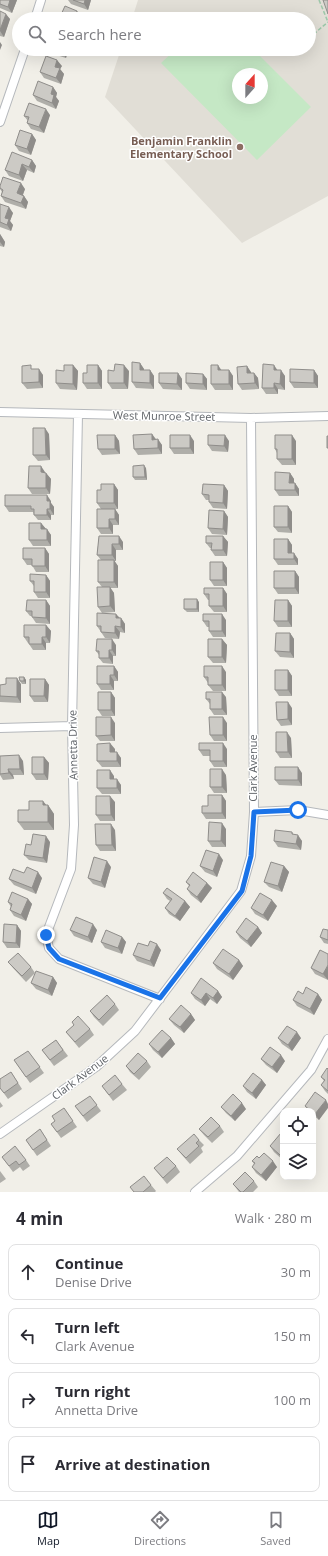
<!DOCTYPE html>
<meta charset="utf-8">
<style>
:root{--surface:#fff;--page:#f2f2f3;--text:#2b2b33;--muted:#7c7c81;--line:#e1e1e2;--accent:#111827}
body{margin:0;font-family:"Open Sans",sans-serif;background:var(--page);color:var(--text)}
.controls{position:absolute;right:12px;bottom:12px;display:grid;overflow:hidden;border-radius:8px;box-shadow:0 4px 16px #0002}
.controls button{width:36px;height:36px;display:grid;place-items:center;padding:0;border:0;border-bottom:1px solid var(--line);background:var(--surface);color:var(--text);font:20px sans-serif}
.compass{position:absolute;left:232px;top:68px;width:36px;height:36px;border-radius:50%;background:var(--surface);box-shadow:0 4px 16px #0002;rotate:21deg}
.stop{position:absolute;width:12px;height:12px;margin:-9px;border:3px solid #1a73e8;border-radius:50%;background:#fff}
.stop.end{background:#1a73e8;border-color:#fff;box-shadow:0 1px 4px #0008}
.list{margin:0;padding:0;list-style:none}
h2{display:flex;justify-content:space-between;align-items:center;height:52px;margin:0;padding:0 16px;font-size:17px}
h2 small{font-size:13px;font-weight:400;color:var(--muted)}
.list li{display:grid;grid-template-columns:26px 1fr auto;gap:12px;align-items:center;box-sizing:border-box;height:56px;margin:0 8px 8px;padding:0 8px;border:1px solid var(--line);border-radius:8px}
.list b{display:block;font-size:15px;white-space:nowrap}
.list p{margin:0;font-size:13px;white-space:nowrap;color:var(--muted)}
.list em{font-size:13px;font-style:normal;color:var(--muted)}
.icon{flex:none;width:22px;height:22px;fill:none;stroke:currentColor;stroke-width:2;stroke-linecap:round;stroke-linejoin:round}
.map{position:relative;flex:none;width:328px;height:1192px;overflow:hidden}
.search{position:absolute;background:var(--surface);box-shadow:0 4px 16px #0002;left:12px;right:12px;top:12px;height:44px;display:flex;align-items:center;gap:10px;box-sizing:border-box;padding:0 14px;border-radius:22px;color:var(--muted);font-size:15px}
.sheet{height:308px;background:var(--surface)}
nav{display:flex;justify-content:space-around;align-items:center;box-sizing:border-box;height:56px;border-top:1px solid var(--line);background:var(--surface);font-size:11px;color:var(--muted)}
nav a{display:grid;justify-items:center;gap:2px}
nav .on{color:var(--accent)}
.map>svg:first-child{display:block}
.education{fill:#e1ded6;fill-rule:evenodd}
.green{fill:#c5e8c5;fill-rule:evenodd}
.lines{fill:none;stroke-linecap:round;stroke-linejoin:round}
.minor-casing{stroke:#b5b8bc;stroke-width:10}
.path{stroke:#9cc7a9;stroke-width:1.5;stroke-dasharray:4 2;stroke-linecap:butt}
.minor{stroke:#fff;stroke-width:8}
.wall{fill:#afaea9}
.shaded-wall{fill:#8f8d8a}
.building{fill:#cccac5;stroke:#8f8d8a}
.route{stroke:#1a73e8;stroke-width:5}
.education-dot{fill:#8d6e63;stroke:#fff;stroke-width:1.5}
.labels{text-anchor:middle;stroke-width:3;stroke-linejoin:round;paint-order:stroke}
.education-label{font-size:11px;font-weight:bold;fill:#785e54;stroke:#fff;text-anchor:end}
.street-label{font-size:11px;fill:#5f6368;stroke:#fff}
</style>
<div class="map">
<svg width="328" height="1192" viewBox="0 0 328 1192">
<rect width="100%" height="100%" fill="#f1efe8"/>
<!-- education -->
<path class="education" d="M138,0h190v196l-86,47 -137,-146 16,-48h188v-30h-177zM238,74h24v24h-24z"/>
<!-- green -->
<path class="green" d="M176,49h77l58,58 -54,53 -96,-97zM238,74h24v24h-24z"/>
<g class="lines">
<defs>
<path id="minor" d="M35,19l6,-19
M0,122l25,-73
M0,412l251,6 77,-2
M78,414l-6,312 2,99 -3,44 -25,66 3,13 10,11 101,40
M0,728l72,-2
M254,812l44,-2 30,5
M0,1134l96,-67 39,-36 106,-140 10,-35 3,-44 -3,-394
M195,1192l42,-36 74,-86 17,-31"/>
</defs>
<!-- minor casing -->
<use href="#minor" class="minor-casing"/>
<!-- path -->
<path class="path" d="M319,0l9,22
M309,38l19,-16
M292,54l5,-5"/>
<!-- minor -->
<use href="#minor" class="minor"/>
</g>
<!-- wall -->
<path class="wall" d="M0,0h17l-5,13 -12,-5z
M68,0h23l-3,10 -17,-6z
M0,11l10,8 -6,18 -4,-1z
M50,49h26l-3,7 -6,-2 -1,4 -13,-4z
M62,66l-2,3 4,5 -3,10 -17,-6 -4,-6z
M53,87l4,6 -1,4 3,4 -3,8 -19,-8 -4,-6z
M50,115l-6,18 -13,-4 -4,-6 1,-2 -4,-5z
M32,134l4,6 -5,15 -12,-4 -4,-6z
M32,160l4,6 -2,7 -7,-3 -4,11 -14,-5 -4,-6z
M0,186l25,3 -2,6 1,1 4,6 -2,7 -21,-7 -4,-6 1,-4 -2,-3z
M0,204l13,9 -3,8 3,4 -2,6 -11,-4z
M0,234l5,8 -1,5 -4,-1z
M140,363l4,6v1h6l4,6v13l-18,-1 -4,-6z
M73,365l5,6 -1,19 -17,-1 -4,-6 8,-12z
M98,365l4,6v18h-15l-4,-6 4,-10z
M247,366l4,7h3l4,5 1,11 -17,1 -4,-6z
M34,369l9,6v13l-16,1 -5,-6z
M221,370h8l4,6v14h-18l-4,-6z
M278,370l7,6v14l-7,-1v5h-12l-4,-6z
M314,370l4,6v12h-24l-4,-6z
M129,371l-1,18h-16l-4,-6z
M178,373l4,6v11l-19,-1 -4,-6z
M203,374l4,5v11l-17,-1 -4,-6z
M49,434l1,26 -12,1 -5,-6z
M152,434l4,5 6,6v9l-24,1 -4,-6z
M115,435l4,6 1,13 -18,1 -4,-6z
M194,441v13h-20l-4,-6z
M229,441l-1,11 -16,-1 -4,-6z
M296,441v24h-14l-5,-6v-6l-2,-4z
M146,468l1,12h-12l-2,-3z
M45,472v1h1l5,6 -1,15h-18l-4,-6z
M290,473l4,6v4h1l4,6v7h-20l-4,-6z
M114,484l4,6v19h-17l-4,-6 4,-13z
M224,485l4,6 -1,18 -14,-1 -4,-6v-2h-3l-4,-6z
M51,501v2l3,4v8h-3v5h-13l-4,-5 -1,-3h-24l-4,-6z
M288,506l4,6v21l-14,-1 -4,-5z
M115,509l4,6v10h-6v9h-12l-4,-6z
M224,511l4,6 -1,18 -15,-1 -4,-6z
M41,523l10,12v11h-18l-4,-6z
M99,536l24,6v8h-7v11h-2l4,5v22h-8l4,5 1,19 -13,1 -4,-6 4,-20 -4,-5 3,-22 -4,-5z
M223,536l5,6 -1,14h-12l-4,-6v-2h-1l-4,-5z
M288,539l4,6v8l6,6v6h-20l-4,-6z
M45,548l4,6v18h-13l-4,-7h-5l-4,-6z
M223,562l4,6v18h-13l-4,-6z
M295,571l4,6v17h-21l-4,-6z
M46,575l4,6v17h-12l-4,-6v-6l-4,-5z
M223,588l4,6v18h-13l-5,-6v-6h-1l-4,-6z
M46,600l4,6v18l-14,-1 -4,-6v-1h-2l-4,-5z
M288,600l4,6v21h-14l-4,-6z
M199,602v10h-12l-3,-3z
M120,618h1l4,6v9l-5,-1 -1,7 -14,-1 -8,-12z
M226,620v17h-13l-4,-6v-4h-2l-4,-6z
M46,625l5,6 -1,12h-4v7h-13l-4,-6v-1h-1l-4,-6z
M290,633l4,6v19l-14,-1 -5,-6z
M222,639l5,6 -1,18h-13l-5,-6z
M116,645v11h-3v8l-10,-1 -4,-5v-3l-3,-4z
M114,666l4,6v9h-4v9h-13l-4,-6z
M288,670l4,6v20h-13l-4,-6z
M226,672v19h-13l-5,-6v-2l-4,-6z
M24,677l2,3v4h-4l-2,-3z
M45,679l4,6 -1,17h-14l-4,-6z
M6,684h15v19l-21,-1v-17z
M111,692l4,6v18h-13l-4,-6z
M226,697l1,18h-13l-4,-6v-5l-4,-5z
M292,708v17l-11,1 -4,-6z
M115,723v18h-15l-4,-5z
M227,723v18h-13l-4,-6z
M291,738l1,20h-12l-4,-6z
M115,749v3l6,6v9h-19l-5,-6z
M227,749v18h-13l-4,-6v-5h-7l-4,-6z
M0,756l23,5 1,14h-11l1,4 -11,1 -3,-5z
M44,757l5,6 -1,17h-12l-4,-6z
M302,773v13l-23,-1 -4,-5z
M226,775l1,18h-13l-4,-6z
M114,776v3l7,6v9h-19l-5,-6z
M222,795l4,6v18h-20l-4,-6 6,-7z
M115,802v19h-15l-4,-6z
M46,805h2l6,9v16h-30l-6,-8 11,-12z
M226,829v18h-14l-4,-6z
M115,830l1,21h-16l-4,-6z
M292,832l2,3 8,6 -1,9 -23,-3 -4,-6z
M50,842l-3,21 -18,-3 -5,-5 7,-10z
M223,860l-6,17 -12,-5 -5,-6z
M284,866l5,6 -7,20 -13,-5 -5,-5z
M111,867l-6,21 -12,-4 -5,-6z
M24,873l18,5 -6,16 -22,-9 -5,-6z
M186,882l21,1 5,5 -11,15 -10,-8 -4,-6 2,-3z
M163,893l22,8 5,6 -10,14 -11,-7 -4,-6 5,-7 -3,-2z
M28,899l4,5 -6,17 -12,-5 -4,-6 1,-3 -3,-5z
M277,906l-9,15 -13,-7 -4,-6z
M17,925l4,6 -1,17h-13l-4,-6z
M258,927l4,6 -11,14 -11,-9 -4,-6z
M70,930h27l-5,13 -18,-7z
M328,930v14l-4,-1 -4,-6z
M122,937l4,5 -4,12 -17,-6 -4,-6z
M148,946l13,4 -7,17 -17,-6 -4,-6z
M320,950l8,30 -13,-6 -4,-6z
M239,960l4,6 -10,14 -16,-11 -4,-6z
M8,962l23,5 4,6 -9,9 -13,-14z
M53,977l4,6 -5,13 -16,-7 -5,-6z
M218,991l4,6 -5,7 -7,-5 -5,7 -10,-7 -4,-6z
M303,994h15l4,6 -8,15 -17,-9 -4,-6z
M115,1004l4,6 -16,16 -9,-9 -4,-6z
M191,1014l4,6 -11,13 -10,-8 -5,-6z
M72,1022l18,7 4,6 -15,13 -13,-16 8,-7z
M171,1038l4,6 -13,14 -9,-8 -4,-6z
M278,1038h23l-9,13 -10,-7z
M56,1040l12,16 -14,10 -12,-16z
M28,1051l16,22 -14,10 -16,-23z
M261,1059l24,2 -8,12 -11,-8z
M147,1061l4,6 -12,13 -9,-8 -4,-6z
M328,1069v25l-3,-3 -4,-6 3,-4 -3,-4z
M11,1072l11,17 -14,10 -8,-11z
M262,1080l4,5 -10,14 -9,-7 -4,-6z
M122,1084l5,6 -14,11 -11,-15z
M90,1096l11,15 -14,11 -12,-16z
M0,1102l3,4 -3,2z
M328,1104l-9,16 -6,-5v-4h-5l-3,-5z
M221,1107l25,2 -11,12 -9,-8z
M64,1108l13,19 -16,11 -10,-14 4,-3z
M220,1126l4,6 -12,11 -8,-8 -5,-6z
M40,1129l11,17 -14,10 -11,-16z
M283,1135v25l-9,-8 -4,-6z
M199,1140l5,5 -3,3 2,4 -13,12 -8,-9 -5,-6z
M2,1157l24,3 4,6 -7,5 -3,-4 -7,5z
M259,1158l18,9 -11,14 -10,-8 -4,-6 2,-3 -2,-3z
M176,1166l4,6 -13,12 -13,-16z
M0,1171l6,8 -6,4z
M254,1181l4,6 -5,5h-14l-6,-8z
M151,1185l5,6 -1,1h-21l-4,-5z"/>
<!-- shaded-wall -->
<path class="shaded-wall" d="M10,0h7l-5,13 -4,-6z
M85,0h6l-3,10 -4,-6z
M77,11l5,6 -1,2h-7z
M6,14l4,5 -6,18 -4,-6v-1z
M0,42l2,3 -2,5z
M63,49h1l3,5 -1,4 -4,-6z
M69,49h7l-3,7 -4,-6z
M57,60l5,6 -2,3 4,5 -3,10 -5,-6 -1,-11z
M53,87l4,6 -1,4 3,4 -3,8 -4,-6 -1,-9z
M46,109l4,6 -6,18 -5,-6z
M32,134l4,6 -5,15 -4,-6z
M32,160l4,6 -2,7 -5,-6z
M22,164l5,6 -4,11 -4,-6z
M21,183l4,6 -4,10 -4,-6z
M24,196l4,6 -2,7 -5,-6z
M9,207l4,6 -3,8 3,4 -2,6 -4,-6 -2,-7z
M0,234l5,8 -1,5 -4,-5z
M140,363l4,6v7l-4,-6z
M73,365l5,6 -1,19 -4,-6z
M98,365l4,6v18l-4,-6z
M124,365l5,6 -1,18 -4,-6z
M218,365l4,6 -4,-1z
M274,365l4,6 -4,-1z
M247,366l4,6v7l-4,-6z
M39,369l4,6v13l-4,-6z
M150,370l4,6v13l-4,-6z
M229,370l4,6v14l-4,-6z
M281,370l4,6v14l-5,-6z
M314,370l4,6v12l-4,-5z
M178,373l4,6v11l-5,-6z
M254,373l4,5 1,11 -4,-6z
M203,374l4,5v11l-4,-6z
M274,383l4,6v5l-4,-6z
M45,428l4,6 1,26 -4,-5z
M152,434l4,6h-4z
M115,435l4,6 1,13 -5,-5z
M190,435l4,6v13l-4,-6z
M225,435l4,6 -1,11 -4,-6z
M292,435l4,6v24l-4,-6z
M158,439l4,6v9l-4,-6z
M144,465l2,3 1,12 -2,-3z
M41,466l4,6v6l-4,-6z
M46,473l5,6 -1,15 -4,-6z
M290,473l4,6v10l-5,-6z
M295,483l4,6v7l-4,-6z
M114,484l4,6v19l-4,-6z
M224,485l4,6 -1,18 -4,-6z
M47,495l4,6v2l3,4v8l-4,-6 -3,-8z
M288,506l4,6v21l-4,-6z
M47,509l4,6v5l-4,-5z
M115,509l4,6v10l-4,-6z
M224,511l4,6 -1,18 -4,-6z
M109,519l4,6v9l-4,-6z
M41,523l5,6v6l-5,-6z
M47,529l4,6v11l-4,-6z
M119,536l4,6v8l-4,-6z
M223,536l5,6 -1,14 -4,-6z
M288,539l4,6v14l-4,-6z
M112,544l4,6v11l-4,-6z
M45,548l4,6v18l-4,-6z
M294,553l4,6v6l-4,-6z
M114,560l4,6v22l-4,-6z
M223,562l4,6v18l-4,-6z
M295,571l4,6v17l-4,-6z
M46,575l4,6v17l-4,-6z
M110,587l4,6 1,19 -5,-6z
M223,588l4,6v18l-4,-6z
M197,599l2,3v10l-2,-3z
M46,600l4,6v18l-4,-6z
M288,600l4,6v21l-4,-6z
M116,614l5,5 -5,-1z
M222,614l4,6v17l-4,-6z
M121,618l4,6v9l-4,-6z
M46,625l5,6 -1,12 -4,-6z
M115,626l5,6 -1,7 -4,-6z
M290,633l4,6v19l-4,-6z
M42,637l4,6v7l-4,-6z
M112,639l4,6v11l-4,-6z
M222,639l5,6 -1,18 -4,-6z
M109,650l4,6v8l-4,-6z
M114,666l4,6v9l-4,-6z
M222,666l4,6v19l-4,-6z
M288,670l4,6v20l-4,-6z
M110,675l4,6v9l-4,-6z
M24,677l2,3v4l-2,-3z
M17,678l4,6v19l-4,-6z
M45,679l4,6 -1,17 -4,-6z
M111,692l4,6v18l-4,-6z
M222,692l4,5 1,18 -5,-6z
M288,702l4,6v17l-4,-6z
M111,717l4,6v18l-4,-6z
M223,717l4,6v18l-4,-6z
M287,732l4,6 1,20 -4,-6z
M110,743l5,6v9l-5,-6z
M223,743l4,6v18l-4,-6z
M117,752l4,6v9l-4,-6z
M19,755l4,6 1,14 -4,-6z
M44,757l5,6 -1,17 -4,-6z
M298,767l4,6v13l-4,-6z
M8,769l5,6 1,4 -5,-6z
M222,769l4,6 1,18 -5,-6z
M110,770l4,6v9l-4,-6z
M117,779l4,6v9l-4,-6z
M222,795l4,6v18l-4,-6z
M110,796l5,6v19l-4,-6z
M43,801l5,6v-2l6,9v16l-6,-8 -5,-17z
M222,823l4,6v18l-5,-6z
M111,824l4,6 1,21 -4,-6z
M298,835l4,6 -1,9 -5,-6z
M46,836l4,6 -3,21 -4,-5z
M219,854l4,6 -6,17 -4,-6z
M107,861l4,6 -6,21 -4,-6z
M284,866l5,6 -7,20 -4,-6z
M38,872l4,6 -6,16 -4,-6z
M207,883l5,5 -11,15 -4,-6z
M28,899l4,5 -6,17 -5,-6z
M272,900l5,6 -9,15 -5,-6z
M185,901l5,6 -10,14 -5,-5z
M93,924l4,6 -5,13 -4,-6z
M17,925l4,6 -1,17 -4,-5z
M258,927l4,6 -11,14 -4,-6z
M122,937l4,5 -4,12 -4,-6z
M157,944l4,6 -7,17 -4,-6z
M239,960l4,6 -10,14 -4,-6z
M328,965v15l-5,-6z
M53,977l4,6 -5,13 -4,-6z
M218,991l4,6 -5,7 -4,-6z
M206,993l4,6 -5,7 -4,-6z
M318,994l4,6 -8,15 -4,-6z
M191,1014l4,6 -11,13 -4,-6z
M297,1032l4,6 -9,13 -4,-6z
M171,1038l4,6 -13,14 -4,-6z
M281,1055l4,6 -8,12 -5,-6z
M262,1080l4,5 -10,14 -4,-6z
M326,1100l2,4v4l-9,12 -4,-6z
M242,1103l4,6 -11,12 -4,-5z
M283,1151v8l-3,-4z
M273,1161l4,6 -11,14 -5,-6z"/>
<!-- building -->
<path class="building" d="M0,0h10l-2,7 -8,-3z
M73,0h12l-1,4z
M323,0h5v14z
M65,6l12,5 -3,8h-15z
M0,11l6,3 -6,16z
M53,49h10l-1,3z
M46,56l11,4 -2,7 5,1 -4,10 -16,-6z
M38,81l15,6 -2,7 3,1 -2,8 -19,-8z
M29,103l17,6 -7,18 -12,-4 2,-6 -5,-1z
M20,130l12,4 -5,15 -12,-4z
M12,152l20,8 -3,7 -7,-3 -3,11 -14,-5z
M3,177l18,6 -4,10 7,3 -3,7 -20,-7 2,-6 -3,-2v-2z
M0,204l9,3 -4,11 4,1 -2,6 -7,-3z
M132,362l8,1v7h10v13l-18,-1z
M115,364l9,1v18h-16v-13l6,1z
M263,364l11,1v5h7l-1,14 -6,-1v5h-12z
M31,365v4h8v13l-17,1v-17z
M64,365h9v19l-17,-1v-13l8,1z
M87,365h11v18h-15v-10h4z
M211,365h7v5h11v14h-18z
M247,366v7h7l1,10 -17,1 -1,-17z
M290,369l24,1v13l-24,-1z
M159,373h19l-1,11 -18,-1z
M186,373l17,1v10l-17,-1z
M33,428h12l1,27h-13z
M152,434v6l6,-1v9l-24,1 -1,-14z
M97,435h18v14h-17z
M170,435h20v13h-20z
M208,435h17l-1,11 -16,-1z
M275,435h17v24h-15v-10h-2z
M327,436h1v12h-1z
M144,465l1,12h-12v-11z
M29,466h12v6l5,1v15h-18z
M275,472l15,1 -1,10h6v7h-20z
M101,484h13v19h-17v-13h4z
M203,484l21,1 -1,18 -14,-1v-7l-7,-1z
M5,495h42v6h3v8h-3v6h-13v-6h-3v-3h-26z
M274,506h14v21h-14z
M97,509h18v10h-6v9h-12z
M209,510l15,1 -1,18 -15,-1z
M29,523h12v6h6v11h-18z
M99,536h20v8h-7v11h-15z
M206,536h17v14h-12l1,-7h-6z
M274,539h14v14h6v6h-20z
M23,548h22v18h-13v-7h-9z
M98,560h16v22h-16z
M210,562h13v18h-13z
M274,571h21v17h-21z
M30,574l16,1v17h-12v-11h-4z
M97,587h13v19l-12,1z
M204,588h19v18h-14v-12h-5z
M184,599h13v10h-13z
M27,600h19v18l-14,-1v-6h-6z
M275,600h13v21h-14z
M97,613l19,1v4h5v9l-6,-1v7l-14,-1v-6h-4z
M203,614h19v17h-13v-10h-6z
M24,625h22v12h-4v7h-13v-7h-5z
M276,633h14v19l-15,-1z
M97,639h15v11h-3v8h-10v-7h-3z
M208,639h14v18h-14z
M97,666h17v9h-4v9h-13z
M204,666h18v19h-14v-8h-4z
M275,670h13v20h-13z
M19,677h5v4h-4z
M6,678h11v19l-17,-1v-11l6,-1z
M30,679h15l-1,17h-14z
M98,692h13v18h-13z
M206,692h16v17h-12v-10h-4z
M276,702h12v17l-11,1z
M96,717h15v18l-15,1z
M209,717h14v18h-13z
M276,732h11l1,20h-12z
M110,743v9h7v9h-20v-17z
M199,743h24v18h-13v-11h-11z
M19,755l1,14h-12l1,4 -9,1v-18z
M32,757h12v17h-12z
M275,767h23v13h-23z
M210,769h12v18h-12z
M97,770h13v9h7v9h-20z
M208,795h14v18h-20v-7h6z
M96,796h14l1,19h-15z
M29,801h14v4h5v17h-30v-12h11z
M209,822l13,1 -1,18h-13z
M95,824h16l1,21h-16z
M275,830l17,2v2l6,1 -2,9 -22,-3z
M33,834l13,2 -3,22 -19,-3 2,-11 5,1z
M206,850l13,4 -6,17 -13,-5z
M94,857l13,4 -6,21 -13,-4z
M271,862l13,4 -6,20 -14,-4z
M27,867l11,5 -6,16 -23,-9 4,-10 11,4z
M193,872l14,11 -10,14 -10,-8 3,-4 -4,-3z
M167,888l18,13 -10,15 -10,-8 7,-9 -9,-6z
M12,892l16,7 -7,16 -11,-5 2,-6 -4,-2z
M260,893l12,7 -9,15 -12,-7z
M76,917l17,7 -5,13 -18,-7z
M246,918l12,9 -11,14 -11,-9z
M4,924l13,1 -1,18 -13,-1z
M323,929l5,1v10l-8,-3z
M106,930l16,7 -4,11 -17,-6z
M150,941l7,3 -7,17 -17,-6 5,-12 10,3z
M223,949l16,11 -10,14 -16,-11z
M320,950l8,4v11l-5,9 -12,-6z
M18,953l13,14 -9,9 -14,-14z
M36,971l17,6 -5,13 -17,-7z
M201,978l17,13 -5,7 -7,-5 -5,7 -10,-7z
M306,987l12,7 -8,15 -17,-9 5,-9 5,3z
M107,995l8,9 -16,16 -9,-9z
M181,1005l10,9 -11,13 -11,-8z
M78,1016l12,13 -15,13 -9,-10 8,-7 -2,-3z
M287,1026l10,6 -9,13 -10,-7z
M162,1030l9,8 -13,14 -9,-8z
M56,1040l7,10 -13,10 -8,-10z
M270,1047l11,8 -9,12 -11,-8z
M28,1051l12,16 -14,10 -12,-17z
M138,1053l9,8 -13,13 -8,-8z
M327,1068l1,1v22l-7,-6 4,-5 -4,-3z
M11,1072l7,11 -14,10 -4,-5v-9z
M253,1073l9,7 -10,13 -9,-7z
M115,1075l7,9 -13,11 -7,-9z
M315,1092l11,8 -11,14 -2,-2v-1h-2l-6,-5z
M233,1094l9,9 -11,13 -10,-9z
M90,1096l7,9 -14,11 -8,-10z
M64,1108l9,13 -16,11 -6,-8 4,-3 -3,-5z
M211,1117l9,9 -12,11 -9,-8z
M40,1129l7,11 -14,10 -7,-10z
M281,1133l2,2v16l-3,4 -10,-9z
M194,1134l5,6 -3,3 3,3 -13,12 -9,-9z
M15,1146l11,14 -7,5 -3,-4 -7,5 -7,-9z
M264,1153l9,8 -12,14 -9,-8 3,-4 -3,-2 5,-5 2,2z
M167,1157l9,9 -13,12 -9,-10z
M245,1172l9,9 -11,11h-2l-8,-8z
M144,1176l7,9 -8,7h-9l-4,-5z"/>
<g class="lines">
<!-- route -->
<path class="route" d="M46,935l3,13 10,11 101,39 82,-107 9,-35 3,-44 44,-2"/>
</g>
<!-- markers -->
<circle class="education-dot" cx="240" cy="147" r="4"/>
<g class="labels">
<!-- education labels -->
<g class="education-label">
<text x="232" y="145">Benjamin Franklin<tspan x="232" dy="13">Elementary School</tspan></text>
</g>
<!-- street labels -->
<g class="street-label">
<text transform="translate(164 416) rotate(1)" y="4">West Munroe Street</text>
<text transform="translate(73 745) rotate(-91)" y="4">Annetta Drive</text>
<text transform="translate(253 768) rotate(-90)" y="4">Clark Avenue</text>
<text transform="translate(80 1077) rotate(-37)" y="4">Clark Avenue</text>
</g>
</g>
</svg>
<div class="controls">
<button><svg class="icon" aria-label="locate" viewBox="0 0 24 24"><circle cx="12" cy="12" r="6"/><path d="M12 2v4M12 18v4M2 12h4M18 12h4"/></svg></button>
<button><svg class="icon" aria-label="layers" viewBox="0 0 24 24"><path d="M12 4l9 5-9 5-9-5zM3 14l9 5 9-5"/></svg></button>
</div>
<svg class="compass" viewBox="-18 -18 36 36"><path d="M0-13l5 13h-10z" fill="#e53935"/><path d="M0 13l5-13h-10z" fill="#7c7c81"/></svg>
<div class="stop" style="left:298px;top:810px"></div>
<div class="stop end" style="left:46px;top:935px"></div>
<div class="search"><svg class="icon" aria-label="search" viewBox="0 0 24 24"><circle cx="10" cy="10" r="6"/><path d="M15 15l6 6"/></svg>Search here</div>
</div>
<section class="sheet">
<h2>4 min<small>Walk · 280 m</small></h2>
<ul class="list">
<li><svg class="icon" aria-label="ahead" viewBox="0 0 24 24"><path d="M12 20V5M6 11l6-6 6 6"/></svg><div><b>Continue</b><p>Denise Drive</p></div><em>30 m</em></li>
<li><svg class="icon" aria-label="left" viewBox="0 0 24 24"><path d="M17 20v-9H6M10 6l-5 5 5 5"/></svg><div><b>Turn left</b><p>Clark Avenue</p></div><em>150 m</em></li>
<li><svg class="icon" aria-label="right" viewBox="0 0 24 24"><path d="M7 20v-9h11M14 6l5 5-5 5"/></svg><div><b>Turn right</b><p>Annetta Drive</p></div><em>100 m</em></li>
<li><svg class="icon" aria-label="arrive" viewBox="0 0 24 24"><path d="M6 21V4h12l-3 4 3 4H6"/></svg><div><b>Arrive at destination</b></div></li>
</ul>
</section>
<nav>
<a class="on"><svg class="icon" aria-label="map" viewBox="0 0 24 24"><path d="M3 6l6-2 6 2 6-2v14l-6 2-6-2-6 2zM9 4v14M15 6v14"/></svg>Map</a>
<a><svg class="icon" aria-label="directions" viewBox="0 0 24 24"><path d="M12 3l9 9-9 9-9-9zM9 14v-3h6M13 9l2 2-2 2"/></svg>Directions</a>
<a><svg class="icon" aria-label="saved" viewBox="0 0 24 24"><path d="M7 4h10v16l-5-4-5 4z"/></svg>Saved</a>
</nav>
